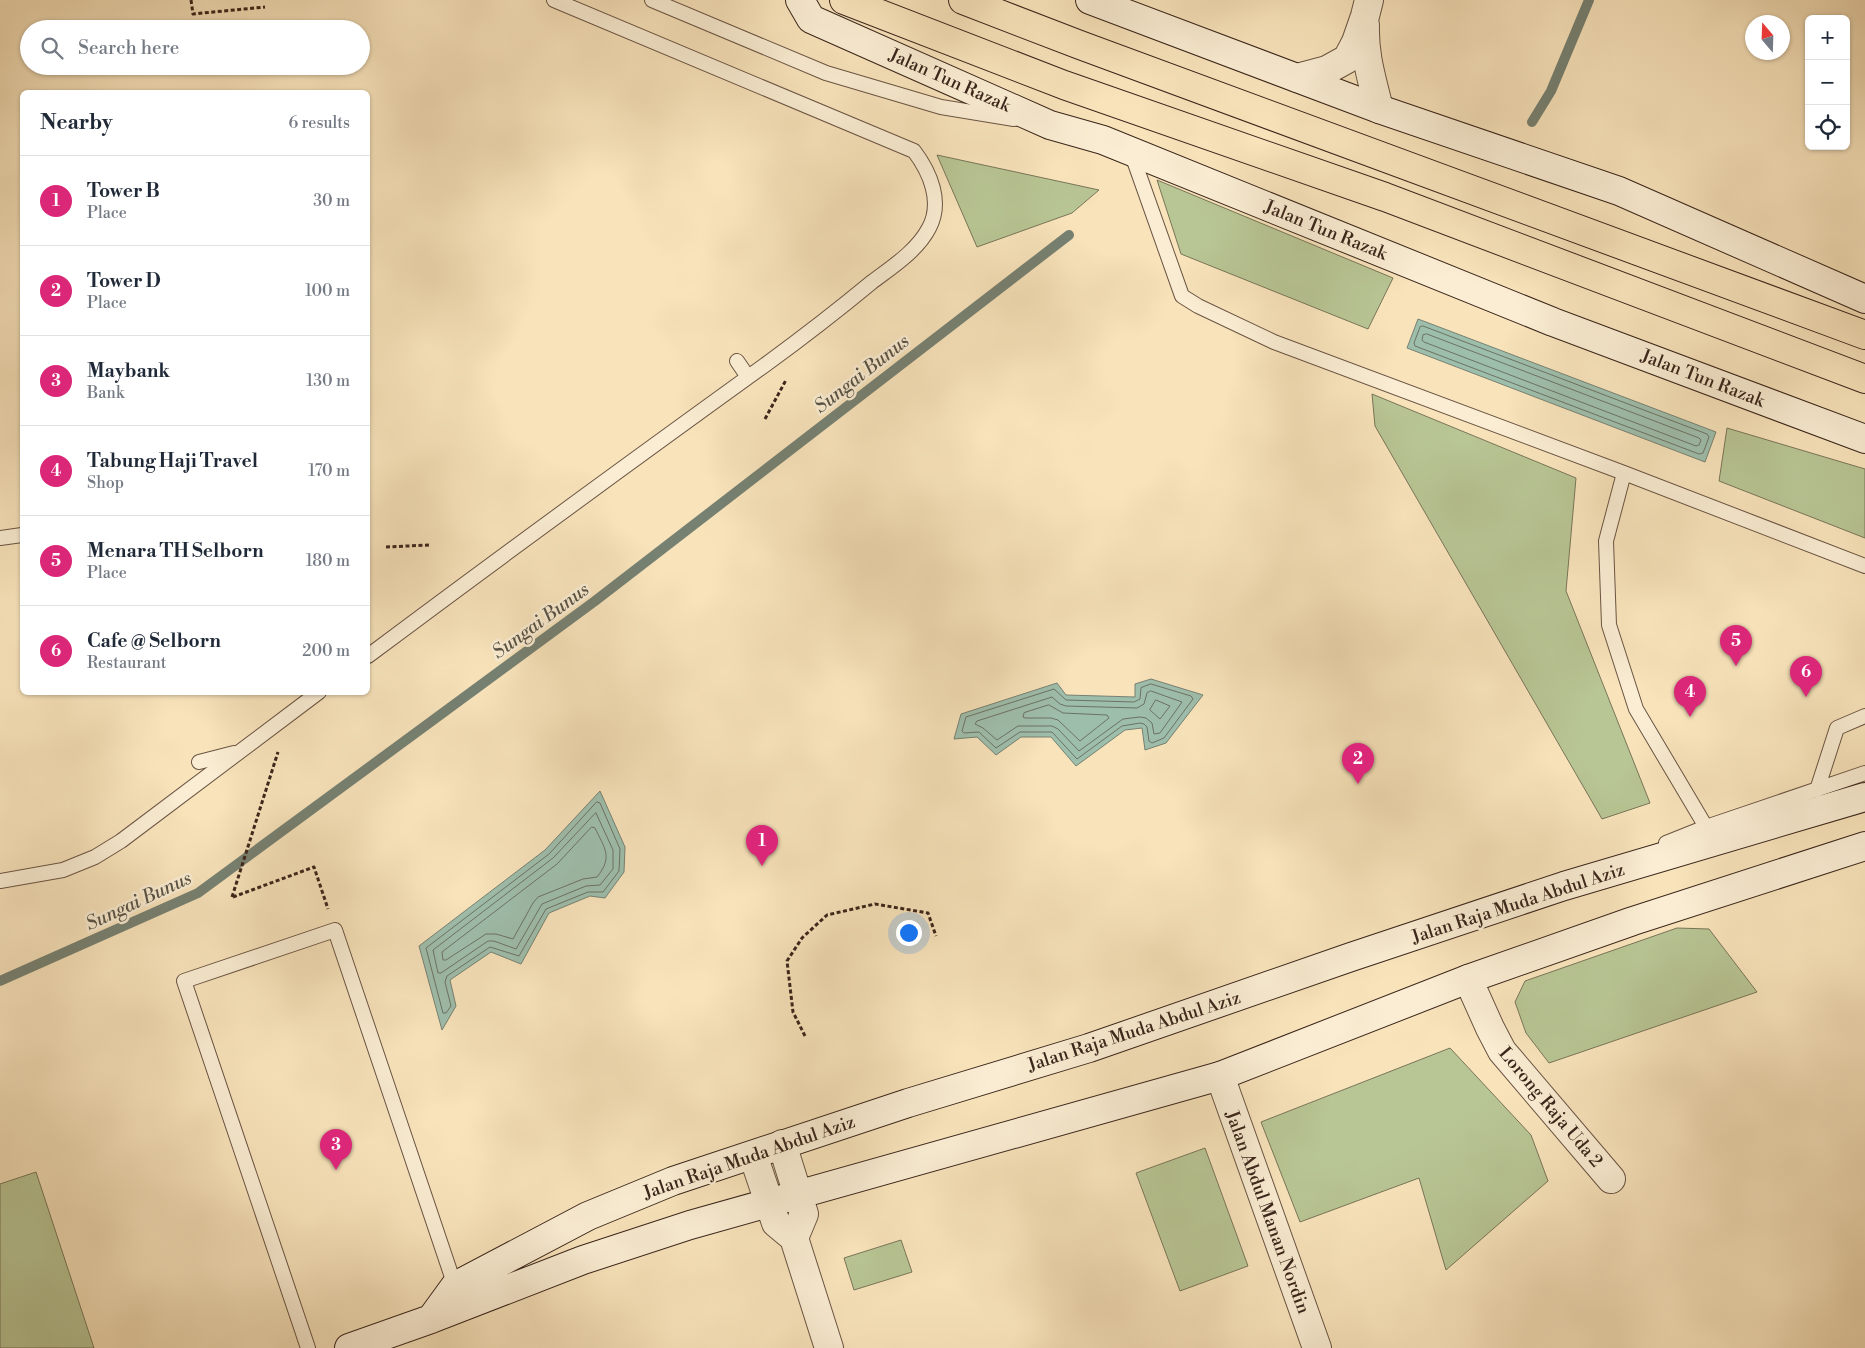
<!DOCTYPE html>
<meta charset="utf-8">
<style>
:root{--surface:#fff;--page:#f2f2f3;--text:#1f2937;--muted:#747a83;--line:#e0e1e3;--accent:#db2777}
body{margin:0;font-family:"Libre Bodoni",serif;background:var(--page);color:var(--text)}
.controls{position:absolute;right:15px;top:15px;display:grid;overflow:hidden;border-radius:8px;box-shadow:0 1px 4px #0004}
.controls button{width:45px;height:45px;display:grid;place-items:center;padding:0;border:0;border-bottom:1px solid var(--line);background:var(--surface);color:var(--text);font:25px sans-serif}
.compass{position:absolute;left:1745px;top:15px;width:45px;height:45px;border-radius:50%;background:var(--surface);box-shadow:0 1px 4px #0004;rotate:341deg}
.you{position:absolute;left:908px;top:932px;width:18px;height:18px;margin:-12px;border:4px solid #fff;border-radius:50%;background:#1a73e8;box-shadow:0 0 0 8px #1a73e833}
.badge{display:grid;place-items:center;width:32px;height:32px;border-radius:50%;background:var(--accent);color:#fff;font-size:16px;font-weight:700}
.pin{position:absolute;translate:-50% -41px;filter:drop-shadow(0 1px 2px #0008)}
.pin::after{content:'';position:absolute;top:26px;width:18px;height:15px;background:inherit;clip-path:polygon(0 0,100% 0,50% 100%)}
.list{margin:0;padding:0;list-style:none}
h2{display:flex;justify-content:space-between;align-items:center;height:65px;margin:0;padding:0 20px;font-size:21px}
h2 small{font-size:16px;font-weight:400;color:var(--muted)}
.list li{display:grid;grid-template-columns:32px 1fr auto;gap:15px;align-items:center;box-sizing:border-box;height:90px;padding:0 20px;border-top:1px solid var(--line)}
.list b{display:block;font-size:19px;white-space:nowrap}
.list p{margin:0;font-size:16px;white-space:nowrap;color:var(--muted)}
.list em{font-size:16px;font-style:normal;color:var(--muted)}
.icon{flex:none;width:28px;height:28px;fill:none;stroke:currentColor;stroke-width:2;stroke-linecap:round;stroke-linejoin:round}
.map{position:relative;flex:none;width:1865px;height:1348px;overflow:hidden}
.search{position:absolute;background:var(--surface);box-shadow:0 1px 4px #0004;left:20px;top:20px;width:350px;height:55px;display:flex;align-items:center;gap:12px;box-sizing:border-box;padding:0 18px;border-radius:28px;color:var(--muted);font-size:19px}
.panel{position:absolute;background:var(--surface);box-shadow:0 1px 4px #0004;left:20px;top:90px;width:350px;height:605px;border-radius:8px}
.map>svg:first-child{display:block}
.green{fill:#b8c594;stroke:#797558}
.water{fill:#9ebeac;stroke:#768172}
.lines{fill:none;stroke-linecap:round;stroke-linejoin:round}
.shore{stroke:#6c7264;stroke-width:1}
.stream{stroke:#768172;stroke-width:10}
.lane-casing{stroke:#6a5443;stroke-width:16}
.street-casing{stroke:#6a5443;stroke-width:30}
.secondary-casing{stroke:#3a251b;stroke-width:30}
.primary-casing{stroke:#3a251b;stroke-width:30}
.path{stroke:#3a251b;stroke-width:3;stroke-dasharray:4 2.5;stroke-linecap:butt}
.lane{stroke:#faedd3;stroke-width:14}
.street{stroke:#faedd3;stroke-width:28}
.secondary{stroke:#faedd3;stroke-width:28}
.primary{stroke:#f8e3bb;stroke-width:28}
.labels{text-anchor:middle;stroke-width:5;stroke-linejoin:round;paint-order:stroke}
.street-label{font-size:18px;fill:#3a251b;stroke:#faedd3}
.water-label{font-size:19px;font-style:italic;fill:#585346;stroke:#faedd3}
</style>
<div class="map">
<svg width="1865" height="1348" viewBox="0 0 1865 1348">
<rect width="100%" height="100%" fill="#f8e3bb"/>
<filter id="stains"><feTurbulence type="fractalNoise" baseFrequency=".004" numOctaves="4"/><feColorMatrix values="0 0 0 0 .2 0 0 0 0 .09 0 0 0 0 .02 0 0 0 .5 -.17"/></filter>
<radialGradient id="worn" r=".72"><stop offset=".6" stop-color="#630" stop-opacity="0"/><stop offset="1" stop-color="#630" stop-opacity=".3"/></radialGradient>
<!-- green -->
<path class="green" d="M937,155l162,35 -27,23 -95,34z
M1157,180l236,98 -25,51 -187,-75z
M1372,394l204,84 -10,113 84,212 -48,16 -227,-393z
M1727,428l138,41v69l-146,-57z
M1677,928l32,1 48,63 -208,71 -23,-30 -11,-31 10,-21z
M1450,1048l81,87 17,46 -102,89 -27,-92 -119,44 -39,-100z
M1205,1148l43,118 -68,25 -44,-118z
M36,1172l58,176h-94v-164z
M901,1240l11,32 -58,18 -10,-32z"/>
<!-- water -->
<path class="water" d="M1418,319l298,113 -11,30 -298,-114z
M1151,679l52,16 -37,48 -21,7 -3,-22 -17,2 -49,36 -25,-29h-30l-25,18 -19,-18 -23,2 7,-25 96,-31 9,12 69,2v-13z
M600,791l25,56 -1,25 -19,26 -15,-2 -41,17 -28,51 -30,-12 -41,28 6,26 -14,24 -23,-84 126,-96z"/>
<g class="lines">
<!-- shore -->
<path class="shore" d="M1423,326l284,108 2,3 -6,16 -4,1 -284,-108 -1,-3 6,-16z
M1427,334l272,104 2,2 -2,5 -3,1 -272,-104 -2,-2 1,-5z
M1151,684l40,12 2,3 -29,39 -12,5 -3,-2 -2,-14 -3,-3 -4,-1 -18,3 -45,33 -25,-27h-32l-24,16 -17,-16 -15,1 -2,-2 4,-14 88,-28 12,11 68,2 6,-3 1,-11z
M1151,691l31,11 -22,31 -6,1 -2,-11 -6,-5 -6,-1 -17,2 -44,32 -21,-22 -6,-3h-34l-21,14 -14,-12 -8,-4 2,-3 75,-24 8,7 6,2 71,2 7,-4 3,-11z
M1156,700l14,6 -10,13 -10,-9z
M1049,705l14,8 44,2 2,3 -29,23 -22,-21 -7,-2h-26l-2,-1 1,-4z
M597,802l3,1 20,46 -1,22 -16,21h-15l-42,17 -27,47 -29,-9 -43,29 -2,6 6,24 -5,7h-3l-17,-65 123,-94z
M596,813l17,37v19l-13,16 -14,1 -44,18 -26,45 -22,-8h-6l-47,32h-3l-5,-23 120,-92z
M592,827l3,1c10,21 18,29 2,49l-14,2 -45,18 -5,6 -20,36 -17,-5h-10l-40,26h-3l-1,-8 115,-88z"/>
<!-- stream -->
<path class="stream" d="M1532,122l19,-31 38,-91
M0,981l198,-88 397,-292 474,-366"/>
<defs>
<path id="lane" d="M652,0l174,73 115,34 73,12
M1131,152l51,144 16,10 76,36 350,131 241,93
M737,361l11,16
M1624,473l-18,68 3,84 27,84 70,118
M0,538l22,-3
M368,656c131,-98 264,-195 397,-291 37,-27 72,-54 107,-83 20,-15 45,-31 57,-54 14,-26 1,-56 -15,-77l-360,-151
M199,762l35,-9
M1817,790l20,-62 28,-12
M1666,843l40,-16 159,-54
M0,881l63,-11 32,-13 26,-16 198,-149
M308,1348l-124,-367 151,-51 120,356"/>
<path id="street" d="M1365,25c-1,31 7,54 14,84
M1297,78l30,-8 20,-11 9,-17 9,-26 4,-16
M1468,979l22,49 12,23 109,128
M1220,1076l97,272
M782,1144l22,70 -10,24
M753,1155l23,68 18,15 35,110"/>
<path id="secondary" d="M800,0l11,19 239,106 53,15 450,182 312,117
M1090,0l289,109 240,82 246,108
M431,1319l24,-33 133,-70 85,-35 235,-78 181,-55 262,-91 213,-71 301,-89
M349,1348l82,-29 152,-59 107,-35 530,-149 248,-97 165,-58 232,-75"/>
<path id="primary" d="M844,0l220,85 321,112 480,182
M963,0l117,45 785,290"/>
</defs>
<!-- lane casing -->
<use href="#lane" class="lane-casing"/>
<!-- street casing -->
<use href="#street" class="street-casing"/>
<!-- secondary casing -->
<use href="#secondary" class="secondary-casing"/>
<!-- primary casing -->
<use href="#primary" class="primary-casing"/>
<!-- path -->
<path class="path" d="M191,0l2,14 72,-7
M765,419l21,-39
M386,547l43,-2
M232,897l46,-145
M233,897l81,-30 14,42
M805,1036l-12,-24 -6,-51 15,-23 25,-23 48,-11 53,9 8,23"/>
<!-- lane -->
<use href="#lane" class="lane"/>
<!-- street -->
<use href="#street" class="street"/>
<!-- secondary -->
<use href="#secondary" class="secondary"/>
<!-- primary -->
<use href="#primary" class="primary"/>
</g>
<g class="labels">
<!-- street labels -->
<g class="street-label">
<text transform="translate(950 80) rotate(24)" y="6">Jalan Tun Razak</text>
<text transform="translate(1326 230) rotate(22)" y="6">Jalan Tun Razak</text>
<text transform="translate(1703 378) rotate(21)" y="6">Jalan Tun Razak</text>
<text transform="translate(1518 903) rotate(-18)" y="6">Jalan Raja Muda Abdul Aziz</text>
<text transform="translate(1134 1031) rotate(-18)" y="6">Jalan Raja Muda Abdul Aziz</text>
<text transform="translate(1551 1107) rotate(50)" y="6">Lorong Raja Uda 2</text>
<text transform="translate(749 1157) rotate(-19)" y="6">Jalan Raja Muda Abdul Aziz</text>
<text transform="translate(1268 1212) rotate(70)" y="6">Jalan Abdul Manan Nordin</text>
</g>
<!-- water labels -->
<g class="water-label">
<text transform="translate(861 373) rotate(-38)" y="7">Sungai Bunus</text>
<text transform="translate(540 620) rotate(-36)" y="7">Sungai Bunus</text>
<text transform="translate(138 900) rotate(-25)" y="7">Sungai Bunus</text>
</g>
</g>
<rect width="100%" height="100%" filter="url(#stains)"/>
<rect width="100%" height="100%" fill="url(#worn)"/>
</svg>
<div class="controls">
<button>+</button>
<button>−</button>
<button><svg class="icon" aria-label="locate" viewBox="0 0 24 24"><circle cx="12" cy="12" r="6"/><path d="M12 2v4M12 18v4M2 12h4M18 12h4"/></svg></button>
</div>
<svg class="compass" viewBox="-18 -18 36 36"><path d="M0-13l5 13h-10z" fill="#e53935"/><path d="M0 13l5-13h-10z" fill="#747a83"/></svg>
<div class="you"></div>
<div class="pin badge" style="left:762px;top:866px">1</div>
<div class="pin badge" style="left:1358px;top:784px">2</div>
<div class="pin badge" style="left:336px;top:1170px">3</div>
<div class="pin badge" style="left:1690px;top:717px">4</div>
<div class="pin badge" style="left:1736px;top:666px">5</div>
<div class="pin badge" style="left:1806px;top:697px">6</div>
<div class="search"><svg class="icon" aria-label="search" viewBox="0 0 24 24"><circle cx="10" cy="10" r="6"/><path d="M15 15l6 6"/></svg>Search here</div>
<section class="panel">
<h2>Nearby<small>6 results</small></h2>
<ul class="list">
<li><span class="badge">1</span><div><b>Tower B</b><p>Place</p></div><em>30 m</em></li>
<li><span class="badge">2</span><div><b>Tower D</b><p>Place</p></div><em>100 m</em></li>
<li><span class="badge">3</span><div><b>Maybank</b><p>Bank</p></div><em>130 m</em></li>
<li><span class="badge">4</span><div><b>Tabung Haji Travel</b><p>Shop</p></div><em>170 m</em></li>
<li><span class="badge">5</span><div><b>Menara TH Selborn</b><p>Place</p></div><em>180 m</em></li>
<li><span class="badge">6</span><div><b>Cafe @ Selborn</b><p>Restaurant</p></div><em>200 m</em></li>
</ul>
</section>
</div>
